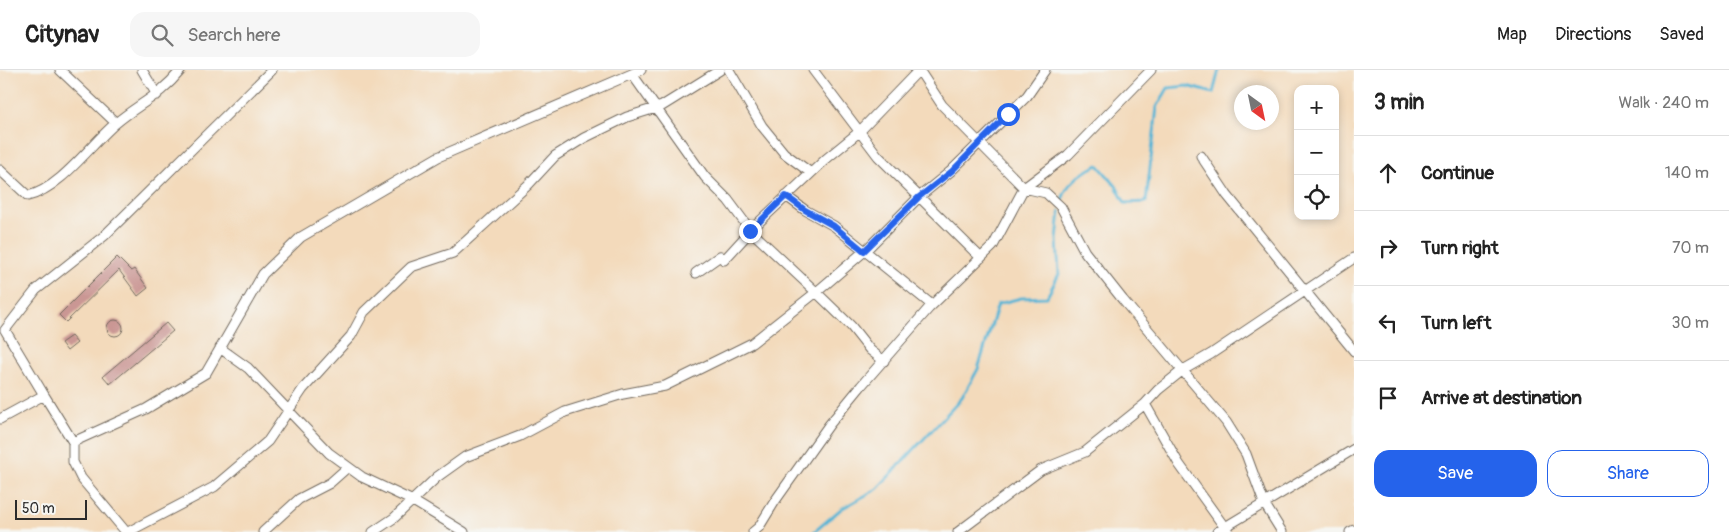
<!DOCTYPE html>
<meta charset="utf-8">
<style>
:root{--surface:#fff;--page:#f6f6f6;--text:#222;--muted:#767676;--line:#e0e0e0;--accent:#2563eb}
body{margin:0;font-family:Pangolin,sans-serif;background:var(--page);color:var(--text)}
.controls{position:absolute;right:15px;top:15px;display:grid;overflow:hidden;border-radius:10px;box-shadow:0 2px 8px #0003}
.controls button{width:45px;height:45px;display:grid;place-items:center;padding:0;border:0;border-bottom:1px solid var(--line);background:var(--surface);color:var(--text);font:25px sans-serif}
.compass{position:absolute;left:1234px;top:15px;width:45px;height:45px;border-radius:50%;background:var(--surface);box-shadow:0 2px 8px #0003;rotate:147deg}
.scale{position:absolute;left:15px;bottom:12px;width:72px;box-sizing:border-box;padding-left:5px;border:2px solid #2b2b2b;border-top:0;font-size:14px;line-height:18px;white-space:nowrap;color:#2b2b2b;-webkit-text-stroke:4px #f6f6f2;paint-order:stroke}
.stop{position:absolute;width:15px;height:15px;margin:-11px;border:4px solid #2563eb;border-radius:50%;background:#fff}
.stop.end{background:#2563eb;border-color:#fff;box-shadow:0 1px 5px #0008}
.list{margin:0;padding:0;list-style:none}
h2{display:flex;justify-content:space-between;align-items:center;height:65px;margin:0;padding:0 20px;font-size:21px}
h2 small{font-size:16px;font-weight:400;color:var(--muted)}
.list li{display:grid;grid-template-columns:32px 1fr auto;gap:15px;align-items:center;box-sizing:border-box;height:75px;padding:0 20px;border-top:1px solid var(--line)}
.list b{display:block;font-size:19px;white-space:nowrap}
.list em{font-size:16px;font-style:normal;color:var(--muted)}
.actions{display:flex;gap:10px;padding:15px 20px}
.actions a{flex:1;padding:11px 0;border:1px solid var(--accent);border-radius:15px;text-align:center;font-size:18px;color:var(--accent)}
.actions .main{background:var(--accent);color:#fff}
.icon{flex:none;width:28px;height:28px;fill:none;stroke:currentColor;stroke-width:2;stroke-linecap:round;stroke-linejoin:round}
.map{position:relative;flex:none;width:1354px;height:462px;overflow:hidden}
header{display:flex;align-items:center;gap:30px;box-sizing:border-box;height:70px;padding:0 25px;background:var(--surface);border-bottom:1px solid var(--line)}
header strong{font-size:24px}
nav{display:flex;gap:28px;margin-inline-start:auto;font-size:18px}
.search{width:350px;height:45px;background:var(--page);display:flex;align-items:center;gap:12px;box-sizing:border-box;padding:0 18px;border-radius:15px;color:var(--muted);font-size:19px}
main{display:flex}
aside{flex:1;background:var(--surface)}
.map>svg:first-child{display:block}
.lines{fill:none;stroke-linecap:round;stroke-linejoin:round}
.stream{stroke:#57b5d5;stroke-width:3}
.building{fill:#ca9794}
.minor-casing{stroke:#71685d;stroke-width:11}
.minor{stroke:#fff;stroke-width:9}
.route{stroke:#2563eb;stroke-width:6}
</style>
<header>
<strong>Citynav</strong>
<div class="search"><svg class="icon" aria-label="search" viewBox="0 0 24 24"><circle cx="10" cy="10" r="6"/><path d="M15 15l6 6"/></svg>Search here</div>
<nav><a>Map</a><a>Directions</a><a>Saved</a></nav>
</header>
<main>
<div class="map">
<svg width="1354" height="462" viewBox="0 0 1354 462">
<rect width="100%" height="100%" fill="#f6f6f2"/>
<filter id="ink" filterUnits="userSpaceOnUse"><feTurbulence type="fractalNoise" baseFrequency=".02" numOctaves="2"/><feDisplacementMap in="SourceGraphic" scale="10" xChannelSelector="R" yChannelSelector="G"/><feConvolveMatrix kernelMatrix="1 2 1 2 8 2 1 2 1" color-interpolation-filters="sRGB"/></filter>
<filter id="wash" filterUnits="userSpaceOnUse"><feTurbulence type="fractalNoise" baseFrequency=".0096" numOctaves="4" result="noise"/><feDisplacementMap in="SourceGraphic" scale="20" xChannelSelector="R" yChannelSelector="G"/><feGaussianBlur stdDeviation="1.12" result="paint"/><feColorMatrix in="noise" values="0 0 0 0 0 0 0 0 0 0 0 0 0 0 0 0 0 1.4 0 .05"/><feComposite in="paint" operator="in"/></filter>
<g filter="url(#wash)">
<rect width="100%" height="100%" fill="#f3dabb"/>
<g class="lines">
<!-- stream -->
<path class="stream" d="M1061,135c3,-21 20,-32 37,-40l18,21 9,17 21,-1 11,-95 11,-19 19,-2 26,7 6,-23
M814,462l27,-23 36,-20 85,-91 16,-29 20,-65 23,-6 26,-1 12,-23 -2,-35 3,-28"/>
</g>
<g id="blocks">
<!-- building -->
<path class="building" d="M117,187l14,14 3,-2 14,19 -10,8 -19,-26 -53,52 -7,-7z
M107 258a8 8 0 1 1 16 0a8 8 0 1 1-16 0Z
M166,253l7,8 -63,53 -7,-8z
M71,266l6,7 -10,8 -6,-8z"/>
</g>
</g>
<g filter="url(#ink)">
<use href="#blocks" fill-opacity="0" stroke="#71685d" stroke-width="1"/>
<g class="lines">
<defs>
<path id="minor" d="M60,0l56,53
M142,0l15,25
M729,0l33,56 22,27 27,20
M813,0l65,86 103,102
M919,0l23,35 82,83 22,5 15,14 24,45 38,48 103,122 20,32 18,49 18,29
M632,4l73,103 23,23 23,31 65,61 35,34 19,24 14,11
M1201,86l26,39 127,156
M0,100l28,26c33,-8 62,-51 88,-73 24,-20 44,-27 65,-53
M786,126l19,14 29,16 98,79
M696,203l24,-17 4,4 32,-35 70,-66 33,-27 60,-62
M220,278l28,20 81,85 33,24 51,24 51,31
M44,325l-39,-65 31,-40 68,-54 168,-166
M1145,334l34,60 49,68
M0,349l44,-24 29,47 73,-33 60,-36 57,-99 38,-37 137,-80 203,-87
M73,372v20l8,16 45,54
M128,462l86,-45 54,-46 35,-52 48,-53 13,-24 47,-45 42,-14 75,-68 27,-29 29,-18 43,-21 35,-11 58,-36
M263,462l36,-33 31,-16 18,-16
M373,462l21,-14 43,-41 28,-20 55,-21 45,-24 58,-18 42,-8 87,-43 67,-53 49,-42 51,-51 32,-26 76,-75 18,-26
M753,462l6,-5 16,-26 54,-76 32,-39 68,-78 64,-62 31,-58 44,-33 83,-85
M958,462l83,-62 44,-18 60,-48 13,-14 25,-20 28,-16 143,-96
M1217,462l137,-83
M1350,462l4,-2"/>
</defs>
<!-- minor casing -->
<use href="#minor" class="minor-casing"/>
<!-- minor -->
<use href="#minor" class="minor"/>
</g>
</g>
<g class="lines" filter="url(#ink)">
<!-- route -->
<path class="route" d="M750,161l36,-35 19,14 29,16 30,25 55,-54 33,-26 56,-57"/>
</g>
</svg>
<div class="controls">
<button>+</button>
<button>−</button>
<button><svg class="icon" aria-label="locate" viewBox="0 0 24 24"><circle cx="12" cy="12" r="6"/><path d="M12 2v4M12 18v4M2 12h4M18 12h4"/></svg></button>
</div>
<svg class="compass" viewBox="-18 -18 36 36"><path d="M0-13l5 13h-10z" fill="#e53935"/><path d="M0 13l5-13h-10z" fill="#767676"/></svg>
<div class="scale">50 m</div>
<div class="stop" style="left:1008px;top:44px"></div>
<div class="stop end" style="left:750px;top:161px"></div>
</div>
<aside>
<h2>3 min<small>Walk · 240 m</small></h2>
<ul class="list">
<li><svg class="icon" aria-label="ahead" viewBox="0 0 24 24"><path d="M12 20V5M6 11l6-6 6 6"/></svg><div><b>Continue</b></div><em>140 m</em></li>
<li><svg class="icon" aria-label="right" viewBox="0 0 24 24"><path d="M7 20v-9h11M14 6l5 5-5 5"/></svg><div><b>Turn right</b></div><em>70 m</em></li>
<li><svg class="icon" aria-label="left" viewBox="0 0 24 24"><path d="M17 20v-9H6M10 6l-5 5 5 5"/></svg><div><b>Turn left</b></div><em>30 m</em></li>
<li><svg class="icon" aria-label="arrive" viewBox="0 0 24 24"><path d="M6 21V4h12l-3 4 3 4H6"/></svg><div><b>Arrive at destination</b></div></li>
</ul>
<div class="actions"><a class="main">Save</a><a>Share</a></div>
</aside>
</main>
